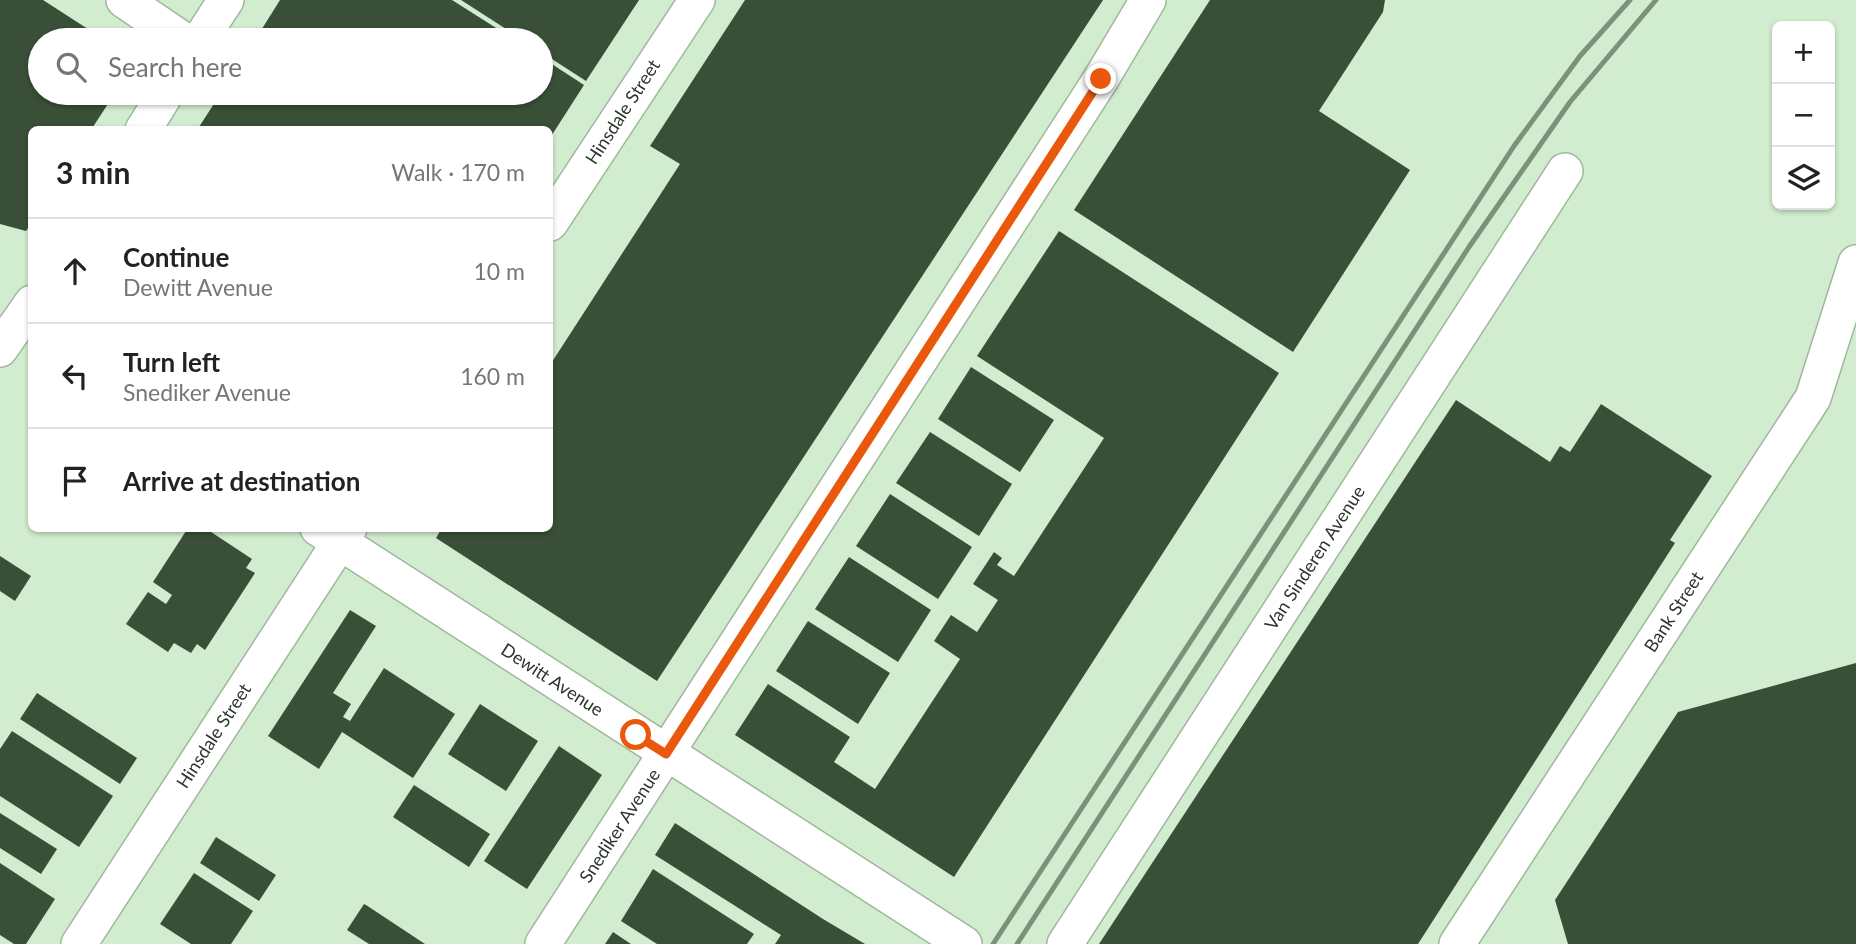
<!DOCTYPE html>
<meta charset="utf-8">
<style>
:root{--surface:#fff;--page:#f6f6f6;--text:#222;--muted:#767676;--line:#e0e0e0}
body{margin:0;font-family:Lato,sans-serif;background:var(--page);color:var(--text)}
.controls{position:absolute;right:21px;top:21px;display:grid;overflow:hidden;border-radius:10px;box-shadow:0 2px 5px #0004}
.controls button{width:63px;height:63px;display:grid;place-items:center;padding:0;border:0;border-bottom:2px solid var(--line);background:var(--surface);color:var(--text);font:35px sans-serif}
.stop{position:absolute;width:21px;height:21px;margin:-16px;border:5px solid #ea580c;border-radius:50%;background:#fff}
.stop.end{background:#ea580c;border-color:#fff;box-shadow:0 2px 7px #0008}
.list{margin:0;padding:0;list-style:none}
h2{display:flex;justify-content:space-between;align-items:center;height:91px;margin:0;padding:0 28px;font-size:30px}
h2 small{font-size:23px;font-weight:400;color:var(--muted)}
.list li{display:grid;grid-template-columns:46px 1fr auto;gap:21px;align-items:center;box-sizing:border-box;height:105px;padding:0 28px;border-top:2px solid var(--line)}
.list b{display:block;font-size:26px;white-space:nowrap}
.list p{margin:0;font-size:23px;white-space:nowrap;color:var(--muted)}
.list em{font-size:23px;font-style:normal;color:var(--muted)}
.icon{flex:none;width:38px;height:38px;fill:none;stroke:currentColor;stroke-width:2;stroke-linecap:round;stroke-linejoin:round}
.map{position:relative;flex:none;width:1856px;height:944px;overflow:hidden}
.search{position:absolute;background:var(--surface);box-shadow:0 2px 5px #0004;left:28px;top:28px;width:525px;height:77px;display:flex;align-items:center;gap:18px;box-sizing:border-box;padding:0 24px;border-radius:38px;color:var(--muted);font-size:26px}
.panel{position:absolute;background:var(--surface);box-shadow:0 2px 5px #0004;left:28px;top:126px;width:525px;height:406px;border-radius:10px}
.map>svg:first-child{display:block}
.building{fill:#3a4f38}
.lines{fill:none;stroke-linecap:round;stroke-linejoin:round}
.minor-casing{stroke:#9fb89c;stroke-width:38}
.minor{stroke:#fff;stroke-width:35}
.rail{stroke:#7e907c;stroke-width:5}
.route{stroke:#ea580c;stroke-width:9}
.labels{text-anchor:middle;stroke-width:7;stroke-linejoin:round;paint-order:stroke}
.street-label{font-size:18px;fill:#2c362b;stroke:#fff}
</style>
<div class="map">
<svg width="1856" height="944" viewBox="0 0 1856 944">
<rect width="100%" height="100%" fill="#d2eccf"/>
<!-- building -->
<path class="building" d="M0,0h43l62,40h-65v53h75l-24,37h-59v92l-6,9 -26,-7z
M280,0h172l63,40h-260z
M461,0h178l-53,81 -45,-29v-12h-18z
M745,0h358l-446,681 -221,-143 6,-10h108v-163l130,-201 -30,-18z
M1210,0h175l-2,12 -64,99 91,59 -117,182 -219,-142z
M541,57l43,28 -34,53v-8h-353l24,-37h320z
M1059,231l220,142 -325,504 -219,-142 33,-51 82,53 -16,25 41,27 85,-130 -26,-18 17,-26 26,17 21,-32 -25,-16 21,-32 8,6 -5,7 17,11 90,-138 -127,-82z
M971,367l83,53 -34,52 -82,-53z
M1456,400l94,62 10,-16 10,6 31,-48 111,72 -42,64 5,3 -257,401h-319z
M930,432l82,52 -33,52 -83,-53z
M890,494l82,53 -34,52 -82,-53z
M188,528h17l47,31 -6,9 9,5 -50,77 -8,-6 -6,9 -17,-10 -6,9 -42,-28 22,-32 18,12 6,-9 -19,-13z
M0,556l31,20 -16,25 -15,-10z
M849,557l82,53 -33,52 -83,-53z
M350,610l26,16 -43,67 18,11 -8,13 7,4 34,-53 71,46 -42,64 -71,-46 -23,37 -51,-33z
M808,621l82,52 -32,51 -82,-53z
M1856,663v281h-288l-13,-44 123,-188z
M37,693l100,65 -17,26 -100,-65z
M480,704l58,37 -32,50 -58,-37z
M12,731l101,65 -34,51 -79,-51v-47z
M559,746l43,29 -75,114 -43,-28z
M414,785l76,49 -21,33 -76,-50z
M0,813l57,36 -16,25 -41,-26z
M675,823l148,96 42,25h-90l6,-9 -126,-80z
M216,837l60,38 -17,26 -59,-38z
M0,863l55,36 -29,45h-12l-14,-9z
M653,869l101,65 -7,10h-90l-36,-23z
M194,873l59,38 -22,33h-40l-31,-20z
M364,904l2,1 59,39h-56l-22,-14z
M613,932l18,12h-26z"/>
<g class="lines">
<defs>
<path id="minor" d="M124,0l59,40
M200,40l26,-40
M143,130l23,-37
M550,223l147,-223
M0,349l32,-46
M318,528l646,416
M79,944l270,-416
M543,944l558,-865 47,-79
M1065,944l500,-773
M1457,944l356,-546 43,-135"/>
</defs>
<!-- minor casing -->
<use href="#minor" class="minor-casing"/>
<!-- minor -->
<use href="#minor" class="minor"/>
<!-- rail -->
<path class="rail" d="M993,944l521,-798 66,-90 50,-56
M1017,944l452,-697 101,-145 86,-102"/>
</g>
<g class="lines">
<!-- route -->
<path class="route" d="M636,735l30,19 435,-675"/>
</g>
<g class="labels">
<!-- street labels -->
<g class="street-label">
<text transform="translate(623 112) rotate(-57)" y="6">Hinsdale Street</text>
<text transform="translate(1315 558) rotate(-57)" y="6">Van Sinderen Avenue</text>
<text transform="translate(1674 612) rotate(-57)" y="6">Bank Street</text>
<text transform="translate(552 680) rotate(33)" y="6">Dewitt Avenue</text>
<text transform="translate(214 736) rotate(-57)" y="6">Hinsdale Street</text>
<text transform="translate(620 826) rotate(-57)" y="6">Snediker Avenue</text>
</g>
</g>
</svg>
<div class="controls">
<button>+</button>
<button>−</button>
<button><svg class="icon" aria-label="layers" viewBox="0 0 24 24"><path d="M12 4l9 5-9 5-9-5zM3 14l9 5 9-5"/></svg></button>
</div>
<div class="stop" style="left:636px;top:735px"></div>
<div class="stop end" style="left:1101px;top:79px"></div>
<div class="search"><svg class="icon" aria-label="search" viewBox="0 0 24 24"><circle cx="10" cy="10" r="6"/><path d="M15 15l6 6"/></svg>Search here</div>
<section class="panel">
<h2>3 min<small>Walk · 170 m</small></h2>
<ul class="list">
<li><svg class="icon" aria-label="ahead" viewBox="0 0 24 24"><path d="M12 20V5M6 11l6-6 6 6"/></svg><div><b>Continue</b><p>Dewitt Avenue</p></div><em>10 m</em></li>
<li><svg class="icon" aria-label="left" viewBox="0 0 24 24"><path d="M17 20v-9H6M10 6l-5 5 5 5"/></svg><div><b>Turn left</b><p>Snediker Avenue</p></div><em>160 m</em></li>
<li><svg class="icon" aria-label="arrive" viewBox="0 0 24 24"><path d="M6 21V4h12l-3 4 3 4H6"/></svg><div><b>Arrive at destination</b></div></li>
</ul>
</section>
</div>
